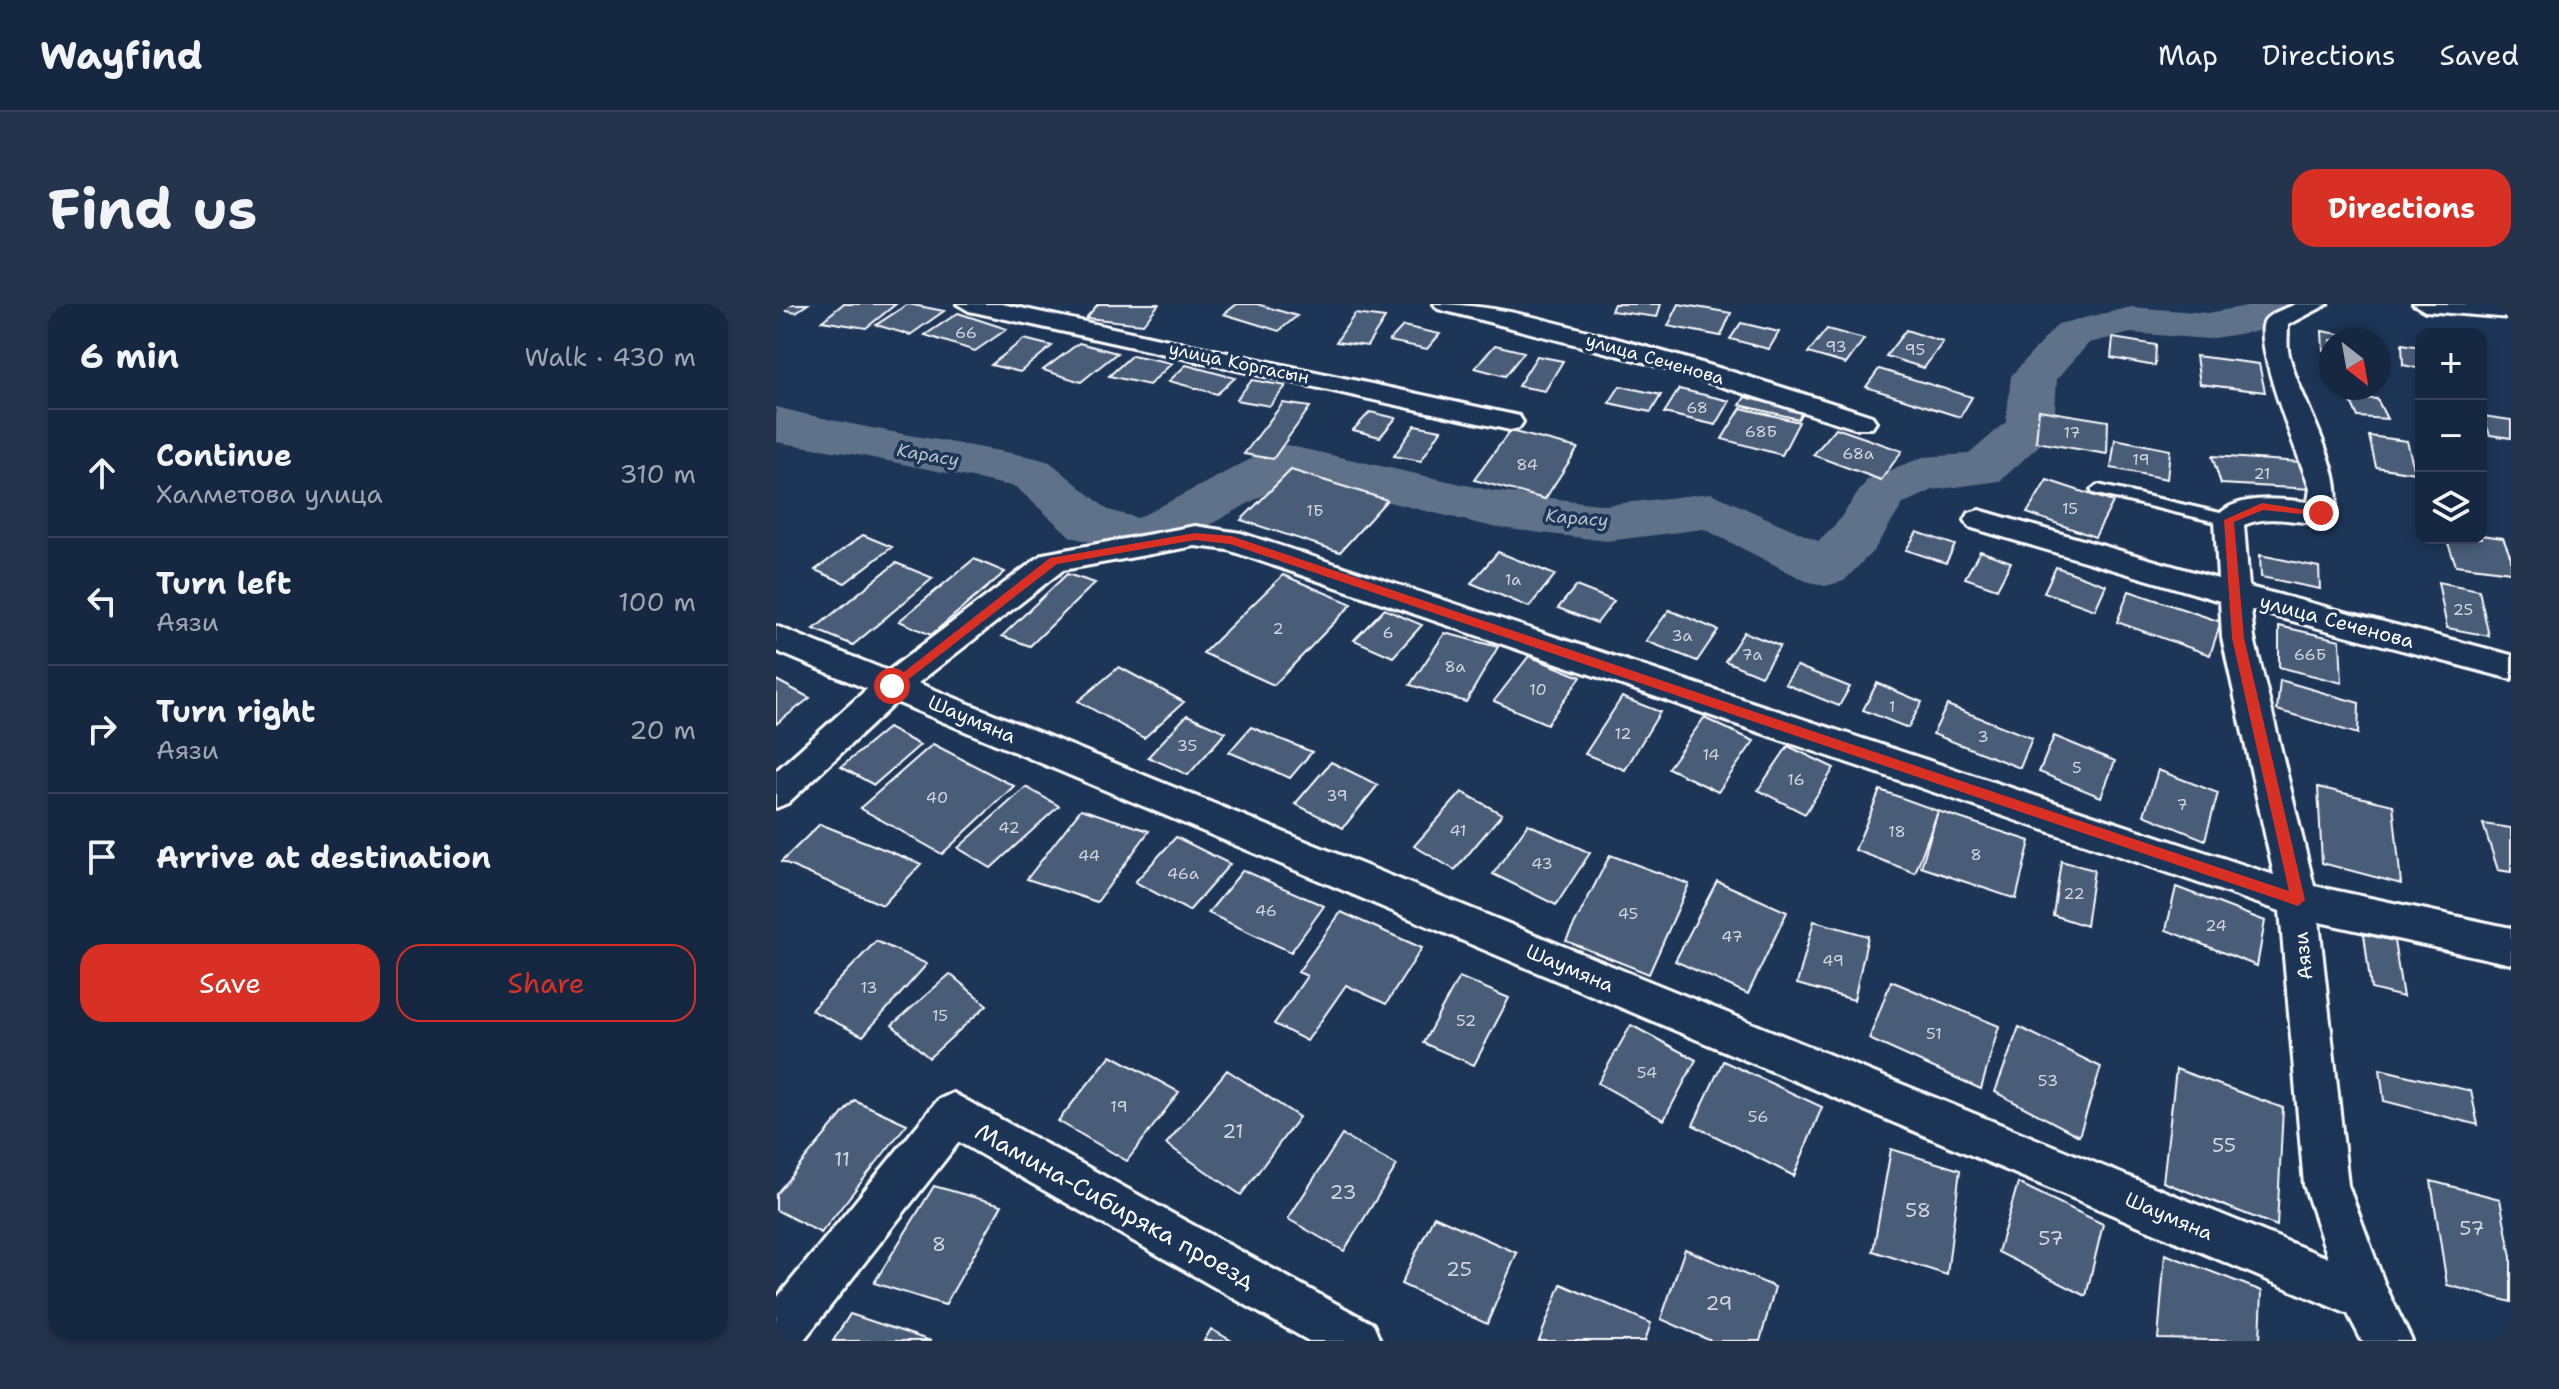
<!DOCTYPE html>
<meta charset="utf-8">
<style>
:root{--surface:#162841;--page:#23344c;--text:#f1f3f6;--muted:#9ea6b1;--line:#35445a;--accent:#d93025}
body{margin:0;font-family:"Shantell Sans",sans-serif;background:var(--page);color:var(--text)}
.controls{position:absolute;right:24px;top:24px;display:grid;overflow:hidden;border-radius:16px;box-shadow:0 4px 12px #0003}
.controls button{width:72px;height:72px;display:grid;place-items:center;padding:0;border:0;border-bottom:2px solid var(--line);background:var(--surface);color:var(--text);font:40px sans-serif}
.compass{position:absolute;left:1543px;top:24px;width:72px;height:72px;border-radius:50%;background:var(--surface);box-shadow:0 4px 12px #0003;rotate:149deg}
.stop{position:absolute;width:24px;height:24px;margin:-18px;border:6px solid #d93025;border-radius:50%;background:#fff}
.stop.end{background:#d93025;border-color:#fff;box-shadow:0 2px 8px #0008}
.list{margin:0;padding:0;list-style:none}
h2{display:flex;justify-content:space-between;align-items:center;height:104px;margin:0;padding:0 32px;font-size:34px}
h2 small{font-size:26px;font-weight:400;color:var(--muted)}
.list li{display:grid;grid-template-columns:52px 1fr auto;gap:24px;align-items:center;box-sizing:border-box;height:128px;padding:0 32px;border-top:2px solid var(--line)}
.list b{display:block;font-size:30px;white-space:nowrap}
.list p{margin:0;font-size:26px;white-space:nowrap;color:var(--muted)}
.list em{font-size:26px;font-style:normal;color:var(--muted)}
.actions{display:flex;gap:16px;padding:24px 32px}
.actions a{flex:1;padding:18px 0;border:2px solid var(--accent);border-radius:24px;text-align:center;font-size:28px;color:var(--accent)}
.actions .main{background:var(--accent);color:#fff}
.icon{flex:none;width:44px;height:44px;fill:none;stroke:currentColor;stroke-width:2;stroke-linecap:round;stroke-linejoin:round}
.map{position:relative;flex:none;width:1735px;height:1037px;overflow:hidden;border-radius:24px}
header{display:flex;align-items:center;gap:48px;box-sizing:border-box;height:112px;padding:0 40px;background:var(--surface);border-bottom:2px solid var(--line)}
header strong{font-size:38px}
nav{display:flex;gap:44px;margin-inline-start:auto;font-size:28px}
.intro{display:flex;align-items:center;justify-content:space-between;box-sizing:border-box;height:192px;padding:0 48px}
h1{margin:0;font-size:56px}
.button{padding:20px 36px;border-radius:24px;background:var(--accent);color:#fff;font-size:28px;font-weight:700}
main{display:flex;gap:48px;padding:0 48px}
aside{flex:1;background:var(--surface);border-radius:24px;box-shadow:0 4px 12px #0003}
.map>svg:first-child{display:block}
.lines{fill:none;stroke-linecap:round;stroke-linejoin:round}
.river{fill:#617289;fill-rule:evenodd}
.building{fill:#4a5d79;stroke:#fff;stroke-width:2}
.service-casing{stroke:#fff;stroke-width:6}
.minor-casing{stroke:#fff;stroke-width:6}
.service{fill:#1d3557;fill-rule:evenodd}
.minor{fill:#1d3557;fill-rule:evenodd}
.route{fill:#d93025}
.labels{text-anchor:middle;stroke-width:7;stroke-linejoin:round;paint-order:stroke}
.number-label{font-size:16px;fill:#d2d6de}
.far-street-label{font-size:18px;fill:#fff;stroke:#1d3557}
.far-water-label{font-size:18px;font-style:italic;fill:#b8c0ca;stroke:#1d3557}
.street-label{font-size:20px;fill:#fff;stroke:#1d3557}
.near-number-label{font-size:20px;fill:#d2d6de}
.near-street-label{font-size:24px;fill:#fff;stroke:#1d3557}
</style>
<header>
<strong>Wayfind</strong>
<nav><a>Map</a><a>Directions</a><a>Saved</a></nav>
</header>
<div class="intro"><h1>Find us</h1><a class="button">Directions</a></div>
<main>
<aside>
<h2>6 min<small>Walk · 430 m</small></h2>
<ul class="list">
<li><svg class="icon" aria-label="ahead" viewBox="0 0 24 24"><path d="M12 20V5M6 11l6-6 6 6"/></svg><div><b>Continue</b><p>Халметова улица</p></div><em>310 m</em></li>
<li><svg class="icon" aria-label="left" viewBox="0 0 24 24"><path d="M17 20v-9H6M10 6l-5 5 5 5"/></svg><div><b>Turn left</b><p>Аязи</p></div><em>100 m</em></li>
<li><svg class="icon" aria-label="right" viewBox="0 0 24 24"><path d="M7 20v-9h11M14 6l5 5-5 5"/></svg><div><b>Turn right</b><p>Аязи</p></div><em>20 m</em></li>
<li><svg class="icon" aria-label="arrive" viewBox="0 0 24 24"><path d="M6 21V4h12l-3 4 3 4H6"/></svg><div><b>Arrive at destination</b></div></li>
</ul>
<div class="actions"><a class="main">Save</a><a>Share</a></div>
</aside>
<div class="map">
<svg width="1735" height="1037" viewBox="0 0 1735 1037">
<rect width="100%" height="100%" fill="#1d3557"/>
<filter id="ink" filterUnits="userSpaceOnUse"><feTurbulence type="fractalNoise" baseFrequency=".0125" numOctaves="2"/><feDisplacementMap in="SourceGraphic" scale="16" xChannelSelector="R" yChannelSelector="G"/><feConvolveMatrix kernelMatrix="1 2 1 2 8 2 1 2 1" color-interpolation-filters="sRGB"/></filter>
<g filter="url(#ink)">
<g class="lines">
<!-- river -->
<path class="river" d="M1482,0h52l-7,9 -19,12 -15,4 -61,10 -77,-6 -42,10 -32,36 -3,48 -7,11 -47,43 -67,9 -30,14 -29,46 -30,31 -19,5 -19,-5 -102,-52 -97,12 -114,-14 -201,-48 -129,72 -19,5 -73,-19 -55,-50 -158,-32 -82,-13v-35c83,21 171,34 256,50l18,5 58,48 30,8 130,-68 18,-5 207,46 114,14 104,-12 107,48 18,-17 31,-44 56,-23 46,-3 37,-32 5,-46 47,-52 73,-17 77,6z"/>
</g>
<!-- building -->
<path class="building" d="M0,0h32l-12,8 -20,-4z
M67,0h53l-30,24 -44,-7z
M132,0l36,7 -34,24 -34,-10z
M322,0h61l-16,20 -57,-6z
M461,0h20l40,12 -18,15 -55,-17z
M838,0h47l-4,13 -46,-6z
M903,0l52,9 -10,23 -53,-10z
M182,9l49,16 -32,22 -50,-16z
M579,10l30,4 -18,28 -31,-4z
M965,19l38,9 -10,17 -39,-10z
M627,22l37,8 -13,15 -38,-8z
M1051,25l37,10 -18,25 -38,-11z
M1130,26l37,12 -19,26 -38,-12z
M1546,27l51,9h-42v12l-8,-2z
M1337,34l43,7 -1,21 -44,-8z
M248,35l28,7 -32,26 -29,-7z
M303,39l38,10 -36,29 -38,-12z
M1626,40l19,3v22l-18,-4z
M719,41l29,7 -19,24 -30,-8z
M356,51l40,8 -23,22 -40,-9z
M761,52l26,5 -18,30 -27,-5z
M1420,52l63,8 6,28 -65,-8z
M410,61l49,13 -18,16 -48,-13z
M1103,65l93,28 -12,20 -94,-30z
M476,76l34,6 -16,20 -34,-6z
M844,82l41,9 -10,17 -42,-9z
M903,85l51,12 -14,24 -52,-12z
M969,93l58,14 -5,8 -58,-14z
M1573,93l28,2 10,20 -29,-2z
M507,99l27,4 -37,52 -29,-5z
M965,104l58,14 -17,33 -60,-16z
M1263,106l69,11 -1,33 -71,-12z
M594,108l26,6 -16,19 -27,-7z
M1707,112l28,4v18l-21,-3z
M639,121l26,5 -20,31 -27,-5z
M1060,124l66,23 -21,29 -68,-25z
M734,127l68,17 -33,51 -71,-19z
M1593,132l38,5 8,32 -39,-6z
M1339,135l55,11 -3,29 -56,-11z
M1436,152l89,6 11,27 -91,-5z
M515,166l96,30 -47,52 -99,-32z
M1271,176l66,22 -18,35 -68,-24z
M1141,228l38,13 -9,18 -40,-13z
M87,231l29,12 -47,36 -30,-13z
M1705,231l22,3 8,20v14l-55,-7 -10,-27h35z
M1204,247l31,11 -14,27 -32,-11z
M722,248l57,23 -26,32 -58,-24z
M1484,251l59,12 1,22 -59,-12z
M198,255l31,13 -74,63 -32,-14z
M120,259l37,15 -80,67 -39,-16z
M1280,263l50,18 -11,25 -51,-18z
M291,270l28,9 -65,63 -28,-10z
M507,271l69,29 -78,81 -71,-32z
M1662,278l41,8 10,46 -42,-8z
M800,282l38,15 -17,22 -39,-15z
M1353,287l92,31 -11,33 -93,-33z
M608,305l38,16 -29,32 -39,-17z
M893,306l49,20 -21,31 -51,-20z
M1503,322l61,14 2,43 -63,-16z
M968,328l36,14 -19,30 -36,-15z
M669,329l53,14 -32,55 -56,-17z
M753,352l52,21 -34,47 -53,-23z
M1021,362l53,21 -11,19 -54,-22z
M343,363l65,35 -40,36 -66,-37z
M0,376l34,18 -34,26z
M1504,376l79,23 -1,31 -81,-24z
M1101,379l45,19 -14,26 -45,-18z
M846,393l38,15 -35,58 -40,-16z
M1171,401l85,33 -12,30 -87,-34z
M411,411l39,17 -38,43 -40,-18z
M928,414l50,23 -36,51 -50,-24z
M475,423l61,25 -22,26 -61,-26z
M112,424l32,17 -46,40 -33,-18z
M1278,432l61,25 -14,36 -62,-25z
M157,440l81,42 -72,68 -82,-46z
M1012,442l46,22 -29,46 -47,-24z
M555,458l47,23 -35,43 -48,-24z
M1382,466l60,23 -13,47 -61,-25z
M250,483l33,19 -68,62 -33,-20z
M1542,483l75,18 8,79 -79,-21z
M1104,486l58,21 -23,62 -60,-23z
M686,488l40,22 -47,56 -41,-24z
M305,505l68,22 -52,71 -70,-23z
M1162,507l92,30 -14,58 -95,-32z
M44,520l101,40 -38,41 -102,-43z
M752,520l62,29 -34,52 -63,-31z
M1707,520l28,4v44l-13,-2z
M400,533l54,27 -41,47 -54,-29z
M834,551l79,29 -40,90 -83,-33z
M1285,557l33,9 -8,56 -33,-11z
M467,566l81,36 -33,46 -83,-39z
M941,577l70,31 -39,82 -73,-33z
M1400,583l89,34 -8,45 -91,-36z
M565,608l81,36 -36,56 -40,-19 -39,56 -33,-17 33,-48 -9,-4z
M1038,617l54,15 -14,64 -57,-16z
M1588,630l30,7 9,56 -32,-8z
M100,637l51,23 -64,72 -52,-26z
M174,670l37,31 -58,53 -37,-33z
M683,673l50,21 -35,67 -51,-22z
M1115,677l108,45 -18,63 -112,-50z
M855,721l65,35 -32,60 -66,-37z
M1243,723l82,40 -22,69 -84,-44z
M335,751l68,37 -52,69 -69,-40z
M947,757l99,46 -28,69 -101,-51z
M1400,765l107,39 -6,118 -114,-44z
M1604,765l91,22 7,34 -94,-24z
M451,766l72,47 -58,78 -75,-51z
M78,796l53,24 -86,109 -45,-23v-16z
M566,831l55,30 -53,86 -56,-32z
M1115,845l69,21 -13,105 -74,-24z
M1655,877l69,18 11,58v45l-64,-17z
M1242,879l85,41 -17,72 -88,-44z
M158,882l68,19 -57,100 -71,-22z
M658,912l83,37 -30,71 -86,-40z
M909,945l90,38 -15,54h-49l-50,-22z
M1389,950l97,37 -2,50 -102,-2z
M785,980l90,39 -6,18h-106z
M74,1010l81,27h-98z
M435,1025l21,12h-28z"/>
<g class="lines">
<defs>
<path id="service" d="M1322,181l131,30 7,5 -7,5 -136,-32 -2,-3z"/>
<path id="minor" d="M181,0h45l508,110 9,2 4,6 -4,6 -9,2 -541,-119z
M658,0c58,0 112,16 168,31 91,24 181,52 270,81l4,6 -4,6h-18l-207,-65 -209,-54z
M1520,0h32l-40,21c0,8 -1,17 0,25 7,44 67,130 43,170 -31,8 -53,-9 -87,5l5,62 262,68v24l-260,-69 3,28 60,248 197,42v36l-192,-42 29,263 37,100 27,56h-50l-14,-27 -1452,-612 -108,101 -12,5v-37l91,-82 -91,-38v-25l112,45 155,-117 152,-28 46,7 1033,342 -52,-237 -2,-37 -251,-74 -4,-7 4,-7 10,-3 239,69 -3,-59c16,-27 66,-21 93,-18l2,-14c-11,-31 -56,-140 -46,-166 4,-9 24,-14 32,-18zM419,242l33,4 1052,361 24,274 24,73 -1410,-575 145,-113z
M1637,0h98v14l-86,-7z
M177,789l420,231 7,17h-71l-350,-199 -156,199h-27v-42l162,-199z"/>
</defs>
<!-- service casing -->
<use href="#service" class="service-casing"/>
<!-- minor casing -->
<use href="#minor" class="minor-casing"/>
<!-- service -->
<use href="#service" class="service"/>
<!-- minor -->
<use href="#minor" class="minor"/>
</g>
</g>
<!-- route -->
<path class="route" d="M1486,199l64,10 -5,3 -58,-6 -29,12 10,116 61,262 -7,6 -1068,-362 -35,-4 -138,24 -161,125 -10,-3 164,-128 145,-25 36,3 1058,355 -57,-253 -8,-118z"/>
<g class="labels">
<!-- number labels -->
<g class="number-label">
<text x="190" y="34">66</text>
<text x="1060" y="48">93</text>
<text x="1139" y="51">95</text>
<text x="921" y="109">68</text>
<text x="985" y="133">68Б</text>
<text x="1296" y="134">17</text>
<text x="1082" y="155">68а</text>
<text x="1365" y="161">19</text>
<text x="751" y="166">84</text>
<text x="1486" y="175">21</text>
<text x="1294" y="210">15</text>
<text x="539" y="212">1Б</text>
<text x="737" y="281">1а</text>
<text x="1687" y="311">25</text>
<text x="502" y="330">2</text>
<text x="612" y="334">6</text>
<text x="906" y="337">3а</text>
<text x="976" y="356">7а</text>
<text x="1534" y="356">66Б</text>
<text x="679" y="368">8а</text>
<text x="762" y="391">10</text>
<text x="1116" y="408">1</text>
<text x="847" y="435">12</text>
<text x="1207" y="438">3</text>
<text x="411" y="447">35</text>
<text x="935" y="456">14</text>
<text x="1301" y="469">5</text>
<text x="1020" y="481">16</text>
<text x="561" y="497">39</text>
<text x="161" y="499">40</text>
<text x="1406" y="506">7</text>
<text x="233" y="529">42</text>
<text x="682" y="532">41</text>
<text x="1121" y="533">18</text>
<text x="1200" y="556">8</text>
<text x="313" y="557">44</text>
<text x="766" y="565">43</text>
<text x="407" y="575">46а</text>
<text x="1298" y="595">22</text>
<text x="490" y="612">46</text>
<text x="852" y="615">45</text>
<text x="1440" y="627">24</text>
<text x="956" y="638">47</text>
<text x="1057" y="662">49</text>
<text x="93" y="689">13</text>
<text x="164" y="717">15</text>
<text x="690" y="722">52</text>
<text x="1158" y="735">51</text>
<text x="871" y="774">54</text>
<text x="1272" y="782">53</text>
<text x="343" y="808">19</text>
<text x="982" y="818">56</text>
</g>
<!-- far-street labels -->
<g class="far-street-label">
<text transform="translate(879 55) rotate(16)" y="6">улица Сеченова</text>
<text transform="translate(463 59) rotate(12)" y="6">улица Коргасын</text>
</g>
<!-- far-water labels -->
<g class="far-water-label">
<text transform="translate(152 151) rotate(10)" y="6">Карасу</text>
<text transform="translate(801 214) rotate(5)" y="6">Карасу</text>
</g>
<!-- street labels -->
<g class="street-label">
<text transform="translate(1561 317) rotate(15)" y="7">улица Сеченова</text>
<text transform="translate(196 415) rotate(23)" y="7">Шаумяна</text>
<text transform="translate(1527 652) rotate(-96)" y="7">Аязи</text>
<text transform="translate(794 664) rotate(23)" y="7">Шаумяна</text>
<text transform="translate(1393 912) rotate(23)" y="7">Шаумяна</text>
</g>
<!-- near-number labels -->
<g class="near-number-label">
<text x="457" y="834">21</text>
<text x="1448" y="848">55</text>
<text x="66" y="862">11</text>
<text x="567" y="895">23</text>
<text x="1142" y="913">58</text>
<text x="1696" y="931">57</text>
<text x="1275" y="941">57</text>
<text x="163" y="947">8</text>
<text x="683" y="972">25</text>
<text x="943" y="1006">29</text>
</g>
<!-- near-street labels -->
<g class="near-street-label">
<text transform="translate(339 902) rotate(29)" y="8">Мамина-Сибиряка проезд</text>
</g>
</g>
</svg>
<div class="controls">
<button>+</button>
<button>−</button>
<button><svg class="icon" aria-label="layers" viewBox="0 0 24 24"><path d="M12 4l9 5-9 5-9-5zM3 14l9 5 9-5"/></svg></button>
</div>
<svg class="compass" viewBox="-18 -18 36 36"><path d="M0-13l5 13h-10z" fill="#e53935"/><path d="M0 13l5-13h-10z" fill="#9ea6b1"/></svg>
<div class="stop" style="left:116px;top:382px"></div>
<div class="stop end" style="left:1545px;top:209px"></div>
</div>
</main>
